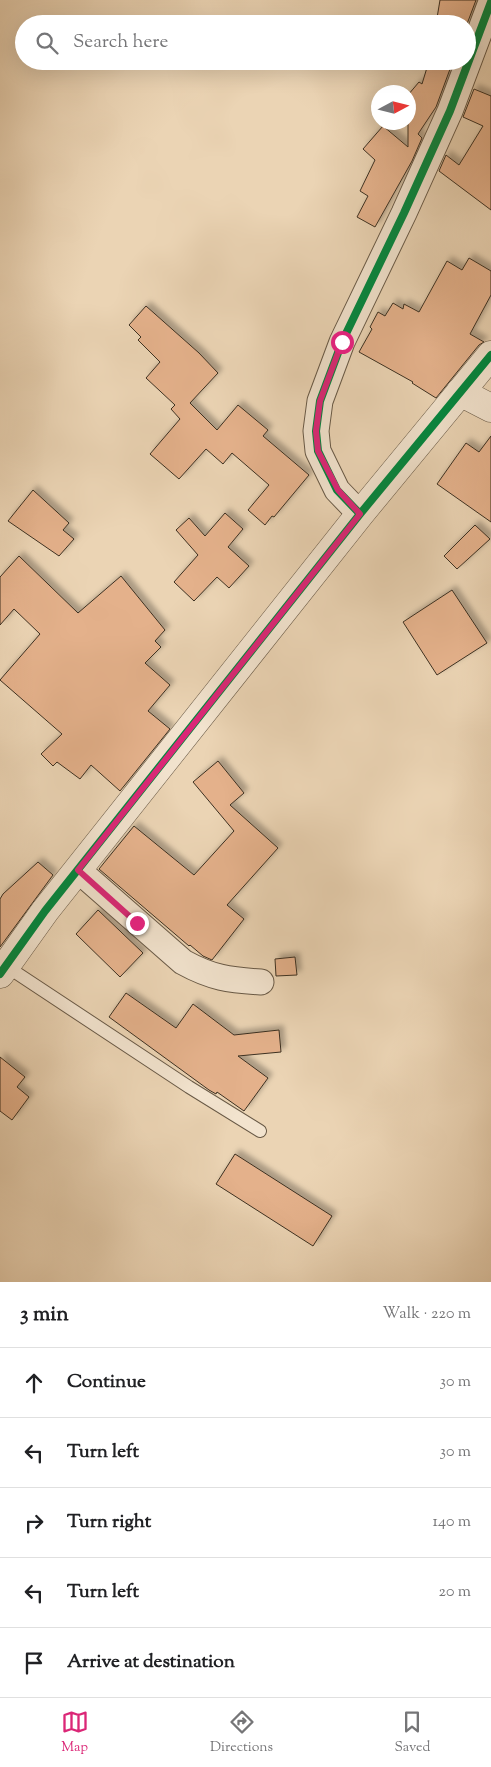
<!DOCTYPE html>
<meta charset="utf-8">
<style>
:root{--surface:#fff;--page:#f6f6f6;--text:#202124;--muted:#757577;--line:#e0e0e0;--accent:#db2777}
body{margin:0;font-family:"Sorts Mill Goudy",serif;background:var(--page);color:var(--text)}
.compass{position:absolute;left:371px;top:85px;width:45px;height:45px;border-radius:50%;background:var(--surface);box-shadow:0 5px 20px #0002;rotate:83deg}
.stop{position:absolute;width:15px;height:15px;margin:-11px;border:4px solid #db2777;border-radius:50%;background:#fff}
.stop.end{background:#db2777;border-color:#fff;box-shadow:0 1px 5px #0008}
.list{margin:0;padding:0;list-style:none}
h2{display:flex;justify-content:space-between;align-items:center;height:65px;margin:0;padding:0 20px;font-size:21px}
h2 small{font-size:16px;font-weight:400;color:var(--muted)}
.list li{display:grid;grid-template-columns:32px 1fr auto;gap:15px;align-items:center;box-sizing:border-box;height:70px;padding:0 20px;border-top:1px solid var(--line)}
.list b{display:block;font-size:19px;white-space:nowrap}
.list em{font-size:16px;font-style:normal;color:var(--muted)}
.icon{flex:none;width:28px;height:28px;fill:none;stroke:currentColor;stroke-width:2;stroke-linecap:round;stroke-linejoin:round}
.map{position:relative;flex:none;width:491px;height:1282px;overflow:hidden}
.search{position:absolute;background:var(--surface);box-shadow:0 5px 20px #0002;left:15px;right:15px;top:15px;height:55px;display:flex;align-items:center;gap:12px;box-sizing:border-box;padding:0 18px;border-radius:28px;color:var(--muted);font-size:19px}
.sheet{height:415px;background:var(--surface)}
nav{display:flex;justify-content:space-around;align-items:center;box-sizing:border-box;height:70px;border-top:1px solid var(--line);background:var(--surface);font-size:14px;color:var(--muted)}
nav a{display:grid;justify-items:center;gap:2px}
nav .on{color:var(--accent)}
.map>svg:first-child{display:block}
.building{fill:#e4b18b;stroke:#3c3021;filter:url(#shadow)}
.lines{fill:none;stroke-linecap:round;stroke-linejoin:round}
.service-casing{stroke:#685946;stroke-width:14}
.minor-casing{stroke:#685946;stroke-width:27}
.tertiary-casing{stroke:#685946;stroke-width:29}
.service{stroke:#f2e3ce;stroke-width:12}
.minor{stroke:#f2e3ce;stroke-width:25}
.tertiary{stroke:#f2e3ce;stroke-width:28}
.cycleway-casing{stroke:#f2e3ce;stroke-width:11}
.cycleway{stroke:#00873e;stroke-width:8}
.route{stroke:#db2777;stroke-width:6}
</style>
<div class="map">
<svg width="491" height="1282" viewBox="0 0 491 1282">
<defs>
<filter id="shadow"><feDropShadow dx="4.5" dy="-4.5" stdDeviation="2.5" flood-color="#0004"/></filter>
</defs>
<rect width="100%" height="100%" fill="#ebd4b4"/>
<filter id="stains"><feTurbulence type="fractalNoise" baseFrequency=".004" numOctaves="4"/><feColorMatrix values="0 0 0 0 .2 0 0 0 0 .09 0 0 0 0 .02 0 0 0 .5 -.17"/></filter>
<radialGradient id="worn" r=".72"><stop offset=".6" stop-color="#630" stop-opacity="0"/><stop offset="1" stop-color="#630" stop-opacity=".3"/></radialGradient>
<!-- building -->
<path class="building" d="M440,0h36l-9,24h-31z
M429,61h24l-17,46 -18,27 4,4 -10,23 -37,66 -18,-10 11,-21 -8,-5 15,-31 -12,-11 20,-23 25,21v-52l11,-13 3,2z
M474,89l17,7v114l-52,-39 7,-16 13,10 24,-39 -20,-9z
M469,258l22,13v24l-21,39 14,8 -5,3 -43,53 -24,-15 1,-1 -54,-30 13,-23 -2,-2 8,-15 7,4 8,-13 10,6 1,-5 15,8 28,-51 15,9z
M146,306l53,47 19,20 -28,30 27,27 21,-25 30,25 -5,6 46,39 -35,42 -2,-1 -7,9 -17,-15 21,-25 -37,-32 -9,11 -17,-15 -27,30 -29,-25 30,-35 -9,-10 4,-4 -29,-27 14,-16 -22,-22 3,-3 -12,-12z
M491,436v86l-54,-38 29,-41 13,9z
M33,490l36,33 -6,7 11,9 -15,17 -51,-35z
M225,513l18,16 -15,18 21,19 -20,22 -12,-11 -23,24 -20,-19 24,-27 -22,-25 13,-12 16,18z
M475,525l15,14 -33,30 -13,-13z
M19,556l59,57 43,-37 44,54 -10,11 6,6 -16,16 25,22 -22,26 22,18 -50,62 -29,-26 -11,14 -23,-17 -4,4 -12,-12 21,-20 -62,-54 40,-46 -26,-25 -14,16v-48z
M452,590l35,53 -50,32 -34,-53z
M218,761l26,32 -14,12 48,43 -51,57 17,14 -32,41 -9,-4 -13,-11 -1,1 -90,-77 35,-43 60,49 40,-44 -41,-49z
M38,862l15,13 -53,72v-48l3,-5z
M98,910l45,43 -23,24 -44,-43z
M295,957l2,18 -21,1 -1,-17z
M126,993l50,35 17,-24 41,31 45,-5 2,22 -43,4 30,22 -24,33 -27,-19 -1,2 -7,-4 -100,-73z
M0,1057l25,20 -8,10 12,10 -17,23 -12,-9z
M235,1154l97,62 -19,30 -97,-62z"/>
<g class="lines">
<defs>
<path id="service" d="M6,966l183,121 71,44"/>
<path id="minor" d="M360,514l-23,-24 -19,-39 -2,-20 4,-30 22,-59 62,-129 46,-102 41,-109
M78,870l105,92c29,16 46,18 78,20"/>
<path id="tertiary" d="M460,392l31,16
M0,974l45,-63 315,-397 131,-159"/>
</defs>
<!-- service casing -->
<use href="#service" class="service-casing"/>
<!-- minor casing -->
<use href="#minor" class="minor-casing"/>
<!-- tertiary casing -->
<use href="#tertiary" class="tertiary-casing"/>
<!-- service -->
<use href="#service" class="service"/>
<!-- minor -->
<use href="#minor" class="minor"/>
<!-- tertiary -->
<use href="#tertiary" class="tertiary"/>
<defs>
<path id="cycleway" d="M360,514l-23,-24 -19,-39 -2,-20 4,-30 22,-59 62,-129 46,-102 41,-109
M0,974l45,-63 315,-397 131,-159"/>
</defs>
<!-- cycleway casing -->
<use href="#cycleway" class="cycleway-casing"/>
<!-- cycleway -->
<use href="#cycleway" class="cycleway"/>
</g>
<g class="lines">
<!-- route -->
<path class="route" d="M137,923l-59,-53 282,-356 -22,-24 -20,-39 -2,-20 4,-30 22,-59"/>
</g>
<rect width="100%" height="100%" filter="url(#stains)"/>
<rect width="100%" height="100%" fill="url(#worn)"/>
</svg>
<svg class="compass" viewBox="-18 -18 36 36"><path d="M0-13l5 13h-10z" fill="#e53935"/><path d="M0 13l5-13h-10z" fill="#757577"/></svg>
<div class="stop" style="left:342px;top:342px"></div>
<div class="stop end" style="left:137px;top:923px"></div>
<div class="search"><svg class="icon" aria-label="search" viewBox="0 0 24 24"><circle cx="10" cy="10" r="6"/><path d="M15 15l6 6"/></svg>Search here</div>
</div>
<section class="sheet">
<h2>3 min<small>Walk · 220 m</small></h2>
<ul class="list">
<li><svg class="icon" aria-label="ahead" viewBox="0 0 24 24"><path d="M12 20V5M6 11l6-6 6 6"/></svg><div><b>Continue</b></div><em>30 m</em></li>
<li><svg class="icon" aria-label="left" viewBox="0 0 24 24"><path d="M17 20v-9H6M10 6l-5 5 5 5"/></svg><div><b>Turn left</b></div><em>30 m</em></li>
<li><svg class="icon" aria-label="right" viewBox="0 0 24 24"><path d="M7 20v-9h11M14 6l5 5-5 5"/></svg><div><b>Turn right</b></div><em>140 m</em></li>
<li><svg class="icon" aria-label="left" viewBox="0 0 24 24"><path d="M17 20v-9H6M10 6l-5 5 5 5"/></svg><div><b>Turn left</b></div><em>20 m</em></li>
<li><svg class="icon" aria-label="arrive" viewBox="0 0 24 24"><path d="M6 21V4h12l-3 4 3 4H6"/></svg><div><b>Arrive at destination</b></div></li>
</ul>
</section>
<nav>
<a class="on"><svg class="icon" aria-label="map" viewBox="0 0 24 24"><path d="M3 6l6-2 6 2 6-2v14l-6 2-6-2-6 2zM9 4v14M15 6v14"/></svg>Map</a>
<a><svg class="icon" aria-label="directions" viewBox="0 0 24 24"><path d="M12 3l9 9-9 9-9-9zM9 14v-3h6M13 9l2 2-2 2"/></svg>Directions</a>
<a><svg class="icon" aria-label="saved" viewBox="0 0 24 24"><path d="M7 4h10v16l-5-4-5 4z"/></svg>Saved</a>
</nav>
